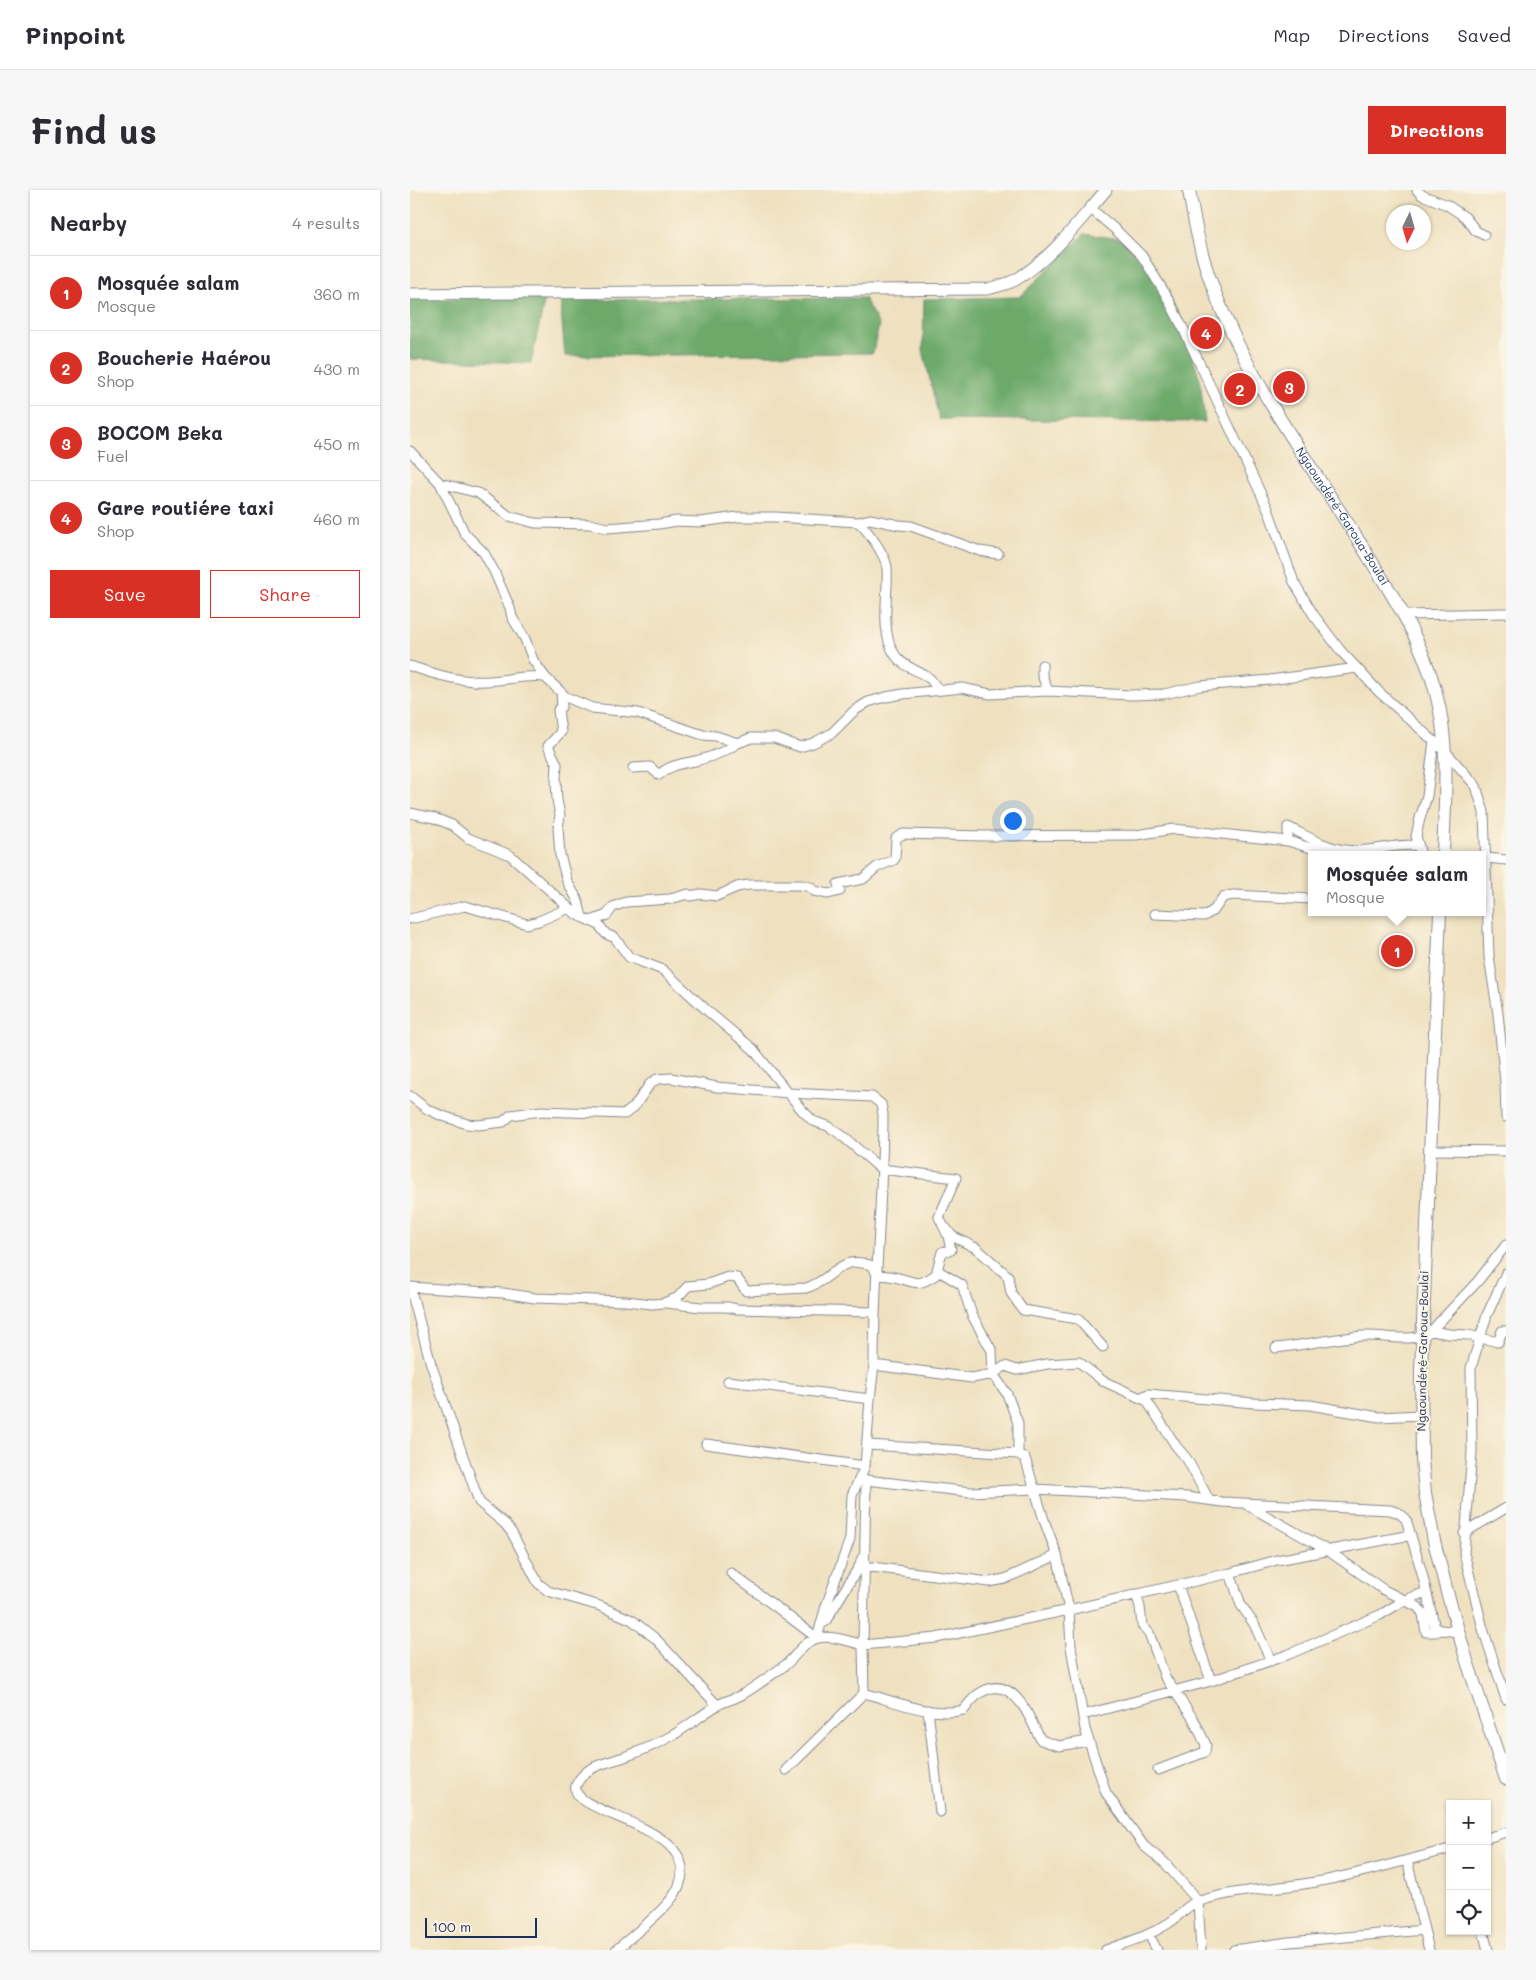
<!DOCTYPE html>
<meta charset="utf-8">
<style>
:root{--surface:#fff;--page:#f7f7f7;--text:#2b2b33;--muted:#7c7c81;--line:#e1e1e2;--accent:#d93025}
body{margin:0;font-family:Mali,sans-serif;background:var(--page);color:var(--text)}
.controls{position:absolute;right:15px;bottom:15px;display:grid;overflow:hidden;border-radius:0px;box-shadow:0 1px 4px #0004}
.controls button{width:45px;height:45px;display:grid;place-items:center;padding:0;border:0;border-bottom:1px solid var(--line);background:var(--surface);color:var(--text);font:25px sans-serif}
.compass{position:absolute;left:976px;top:15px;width:45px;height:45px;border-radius:50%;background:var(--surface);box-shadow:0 1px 4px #0004;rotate:185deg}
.scale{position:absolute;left:15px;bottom:12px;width:112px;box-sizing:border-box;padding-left:5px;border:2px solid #1b2f5e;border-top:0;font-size:14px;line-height:18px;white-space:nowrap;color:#1b2f5e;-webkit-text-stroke:4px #fcf5e5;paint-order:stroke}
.you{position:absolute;left:602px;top:630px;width:18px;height:18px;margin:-12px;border:4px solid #fff;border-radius:50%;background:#1a73e8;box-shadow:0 0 0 8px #1a73e833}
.badge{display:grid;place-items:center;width:32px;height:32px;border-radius:50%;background:var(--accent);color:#fff;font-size:16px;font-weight:700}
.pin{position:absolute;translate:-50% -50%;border:2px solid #fff;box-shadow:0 1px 5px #0006}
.popup{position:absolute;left:898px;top:661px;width:178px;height:65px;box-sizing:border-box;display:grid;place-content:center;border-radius:0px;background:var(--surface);filter:drop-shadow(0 1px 4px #0005);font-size:16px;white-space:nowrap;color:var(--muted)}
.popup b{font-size:19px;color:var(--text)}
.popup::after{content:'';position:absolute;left:50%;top:100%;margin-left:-10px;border:10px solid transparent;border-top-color:var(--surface)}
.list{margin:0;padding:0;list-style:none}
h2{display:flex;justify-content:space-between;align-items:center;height:65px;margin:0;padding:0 20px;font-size:21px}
h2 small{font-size:16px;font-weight:400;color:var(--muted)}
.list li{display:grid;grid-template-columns:32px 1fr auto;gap:15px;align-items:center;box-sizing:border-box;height:75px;padding:0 20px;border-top:1px solid var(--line)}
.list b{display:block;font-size:19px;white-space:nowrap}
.list p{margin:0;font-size:16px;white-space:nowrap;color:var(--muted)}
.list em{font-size:16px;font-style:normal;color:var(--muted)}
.actions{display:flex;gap:10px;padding:15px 20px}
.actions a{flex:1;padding:11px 0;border:1px solid var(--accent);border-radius:0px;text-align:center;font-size:18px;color:var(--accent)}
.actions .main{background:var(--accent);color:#fff}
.icon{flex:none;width:28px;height:28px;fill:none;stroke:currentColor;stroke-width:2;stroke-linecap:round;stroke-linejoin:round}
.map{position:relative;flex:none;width:1096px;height:1760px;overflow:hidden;border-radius:0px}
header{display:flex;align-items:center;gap:30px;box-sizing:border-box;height:70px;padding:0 25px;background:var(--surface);border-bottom:1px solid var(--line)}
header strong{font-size:24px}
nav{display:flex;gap:28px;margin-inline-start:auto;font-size:18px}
.intro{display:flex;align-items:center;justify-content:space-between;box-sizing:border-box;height:120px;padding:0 30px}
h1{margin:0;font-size:35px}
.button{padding:12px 22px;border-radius:0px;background:var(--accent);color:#fff;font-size:18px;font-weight:700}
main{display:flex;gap:30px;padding:0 30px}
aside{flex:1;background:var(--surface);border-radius:0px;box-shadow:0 1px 4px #0004}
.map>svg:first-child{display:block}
.forest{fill:#6daa6b;stroke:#446c64}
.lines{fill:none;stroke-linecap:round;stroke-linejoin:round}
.minor-casing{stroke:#85888f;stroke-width:11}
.major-casing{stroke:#85888f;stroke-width:13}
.highway-casing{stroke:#85888f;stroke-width:14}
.minor{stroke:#fff;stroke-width:9}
.major{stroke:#fff;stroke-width:11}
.highway{stroke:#fff;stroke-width:12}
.labels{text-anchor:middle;stroke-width:4;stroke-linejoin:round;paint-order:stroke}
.street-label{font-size:12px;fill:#1b2f5e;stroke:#fcf5e5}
</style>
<header>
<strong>Pinpoint</strong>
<nav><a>Map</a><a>Directions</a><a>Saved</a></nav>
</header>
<div class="intro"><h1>Find us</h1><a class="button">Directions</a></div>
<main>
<aside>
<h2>Nearby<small>4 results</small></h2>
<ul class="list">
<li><span class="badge">1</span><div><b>Mosquée salam</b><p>Mosque</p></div><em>360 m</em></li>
<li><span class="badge">2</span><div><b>Boucherie Haérou</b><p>Shop</p></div><em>430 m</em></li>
<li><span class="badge">3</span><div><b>BOCOM Beka</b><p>Fuel</p></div><em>450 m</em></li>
<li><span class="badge">4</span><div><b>Gare routiére taxi</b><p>Shop</p></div><em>460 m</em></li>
</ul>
<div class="actions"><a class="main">Save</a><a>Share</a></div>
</aside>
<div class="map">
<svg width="1096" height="1760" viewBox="0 0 1096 1760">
<rect width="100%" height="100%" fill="#fcf5e5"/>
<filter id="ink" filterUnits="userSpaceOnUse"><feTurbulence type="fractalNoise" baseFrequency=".02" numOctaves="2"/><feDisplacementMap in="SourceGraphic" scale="10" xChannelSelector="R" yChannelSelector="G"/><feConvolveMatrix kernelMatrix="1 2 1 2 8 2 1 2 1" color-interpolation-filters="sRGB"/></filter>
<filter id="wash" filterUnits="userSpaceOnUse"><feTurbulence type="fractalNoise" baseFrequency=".0096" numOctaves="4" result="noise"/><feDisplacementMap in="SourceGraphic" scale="20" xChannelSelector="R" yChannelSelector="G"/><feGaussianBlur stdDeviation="1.12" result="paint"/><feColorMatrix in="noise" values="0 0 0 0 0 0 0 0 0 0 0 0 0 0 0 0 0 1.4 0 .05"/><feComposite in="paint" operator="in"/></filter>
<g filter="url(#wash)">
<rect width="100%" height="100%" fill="#efe1c0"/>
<!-- forest -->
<path class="forest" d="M674,44l38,5 29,33 25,37 24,70 5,43 -266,-3 -16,-69 1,-51 96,-2z
M135,108l-14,65 -121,-4v-60z
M454,108l15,27 -6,28 -308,3 -5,-56z"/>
</g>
<g filter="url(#ink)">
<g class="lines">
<defs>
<path id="minor" d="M1007,0l5,5 25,10 18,12 11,14 8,4
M680,18l27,23 25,25 24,39 17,33 85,181 26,73 19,32 27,36 39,42 67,60 30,34 8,26 5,145 9,57 7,68 1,35
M0,261l30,32 25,51 19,19 10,18 16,37 2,9 13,22 8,21 12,17
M30,293l38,10 31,23 26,7 55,1 17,4 52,-4 18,-3 23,1 38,-5h37l83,5c10,8 27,33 29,45 2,27 -8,64 8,88 8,12 23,15 34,23 4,3 5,8 10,11
M448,332l12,-3 29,6 12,1 69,25 18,3
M994,425l102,-2
M632,475v10l6,16
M0,476c21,7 43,14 65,15 23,2 47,-7 70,-4l21,20 26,11 46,5 65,22 13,1 22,7 13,-5h23l26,9 13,-4 19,-10 22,-22 14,-9 18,-5 17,-3 59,-6 28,6 58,-3 83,4 33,-1 36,-8 70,-6 87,-12
M151,503l1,13 -4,4 3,22 -13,14 9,18 -1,15 1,21 3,15 -2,13 2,27 7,26 11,20 4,16
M223,578l17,-1 9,8c11,-11 25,-11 40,-15 13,-3 27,-9 39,-17
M0,623l24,5 18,7 16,13 42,17 67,60 22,10 7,9 9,4 14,19 34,13 48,44 42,35 48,60 12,12 15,5 12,8 41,35 75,9 -17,39 9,19 3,14 -9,2 -5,18 25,15 10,30 20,36 1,23 14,20 11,29v31l7,4 19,62 13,35 12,55 2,37 14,82 21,64 38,53 21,17 33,38 3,49
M878,651v-14c17,8 38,21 57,23 25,4 50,-8 74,-4
M1011,665l-5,-19 4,-18 7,-22 7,-55
M1077,668l19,2
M745,724l49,2 10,-6 9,-13 10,-2 79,4
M0,729l55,-13 62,18 12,-3 30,-13
M181,731l16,-6 6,-8 13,-5 44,-3 18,-5 2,2 11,-2 16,2 20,-9 11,-2h53l9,2 4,4 14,3 12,-3 -2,-7 25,-5 14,-12 17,-7 1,-2 1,-20 7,-4 82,2 151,-1 38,-6 114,12 39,12 14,2
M0,906l17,13 13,6 27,9 11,1 25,-3 8,-7 30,-4 84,3 9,-7 16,-23 7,-5 14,-1 46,9 71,6 84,4 9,7 2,10c0,84 -9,167 -9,251
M1021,960l75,1
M536,1038l6,8 24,12 32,28 3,17 12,17 55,9 25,28
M1096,1083l-19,42 -16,53 1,84 -8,101 19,76 23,70
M256,1113l35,4h26l10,2 137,3
M1021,1141l47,-50 28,-36
M866,1158c30,-3 58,-10 88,-12 22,-1 48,8 67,-5l18,3 19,1 30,7 4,-11h4
M318,1191l142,18
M730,1208l8,-4 106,9 56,2 69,12 42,-2
M296,1254l159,22
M458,1255l150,9
M837,1315l80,45 57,40 34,17 5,7 3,18h10l5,-2
M1054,1343l42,-25
M454,1376l125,16 16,-3 52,-24
M321,1383l86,65 9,-32 24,-67 2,-44 13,-29 5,-67 4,-34 98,13 21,-4 12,-8 12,4 30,-6 32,-2 24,19 44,20 29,45 11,13 22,41
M820,1383l11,32 13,19 17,37
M768,1395l33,96
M726,1404l4,13 2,18 7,8 16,44 29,43 12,25 -1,7 -47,18
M415,1432l35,-57 2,-7
M307,1515l-61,-66 -24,-19 -32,-14 -52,-15 -10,-8 -26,-50 -7,-9 -26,-22 -48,-138 -21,-77 93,6 32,5 91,3 26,3 12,-1 13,-5 11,-12 20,-2 20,-7 9,1 9,13 60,-3c30,-9 32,-35 67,-22l4,9c4,1 8,0 12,1 25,3 24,15 49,-3l-1,-3
M518,1520l12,102
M673,1525l128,-34 76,-26 93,-40 25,-15 21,-8
M678,1551l-29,5 -18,-6c-7,-12 -12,-27 -21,-38 -19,-25 -41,-14 -56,8 -31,8 -70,-9 -100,-17l-1,-48 73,-7 133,-28 161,-37 47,-13 134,-25
M376,1580l78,-77
M1077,1648l19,-6
M997,1670l22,90
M1073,1741l5,19
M739,1745l8,15
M206,1760c16,-14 50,-40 60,-58 37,-67 -109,-76 -100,-106 1,-4 6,-10 9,-13 10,-9 29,-12 42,-17 17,-6 32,-13 48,-22 14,-9 27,-19 41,-28 8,-5 19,-7 27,-12 14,-8 28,-19 41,-28 12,-8 16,-22 31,-27 15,-5 33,2 48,6l3,-165 104,12 64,-3 152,8 36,5 168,8 9,3 7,6 16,54 13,55 6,2 18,2
M696,1760c22,-8 43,-14 63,-27 11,-7 18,-19 31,-22 37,-12 78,-12 116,-19 45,-8 89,-22 134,-33
M824,1760l55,-8 135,-12"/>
<path id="major" d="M0,104l578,-5c9,-3 21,-5 29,-10 36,-22 62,-58 89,-89"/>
<g id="highway">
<path id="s1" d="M779,0c5,31 11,63 22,92 33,92 92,171 144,253 31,50 66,100 81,158 14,53 9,107 7,162"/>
<path d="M1030,722l-19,459 1,88 3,34 9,48 13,51 19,66 40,121"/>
</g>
</defs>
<!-- minor casing -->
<use href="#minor" class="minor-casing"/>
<!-- major casing -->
<use href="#major" class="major-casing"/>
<!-- highway casing -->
<use href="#highway" class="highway-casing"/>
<!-- minor -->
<use href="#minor" class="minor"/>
<!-- major -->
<use href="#major" class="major"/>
<!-- highway -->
<use href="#highway" class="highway"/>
</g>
</g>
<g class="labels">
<!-- street labels -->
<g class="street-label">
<text dy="4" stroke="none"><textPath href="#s1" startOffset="364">Ngaoundéré-Garoua-Boulai</textPath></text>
<text transform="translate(1013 1161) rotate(-89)" y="4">Ngaoundéré-Garoua-Boulai</text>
</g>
</g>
</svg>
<div class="controls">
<button>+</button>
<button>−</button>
<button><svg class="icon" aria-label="locate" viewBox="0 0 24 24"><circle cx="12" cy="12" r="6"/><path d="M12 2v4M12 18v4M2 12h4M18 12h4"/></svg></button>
</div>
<svg class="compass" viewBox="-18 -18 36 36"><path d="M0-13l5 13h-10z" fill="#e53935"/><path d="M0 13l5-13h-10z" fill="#7c7c81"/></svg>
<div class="scale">100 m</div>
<div class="you"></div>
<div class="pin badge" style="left:987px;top:761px">1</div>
<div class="popup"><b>Mosquée salam</b>Mosque</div>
<div class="pin badge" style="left:830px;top:199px">2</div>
<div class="pin badge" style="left:879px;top:197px">3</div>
<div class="pin badge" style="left:796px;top:143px">4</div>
</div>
</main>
